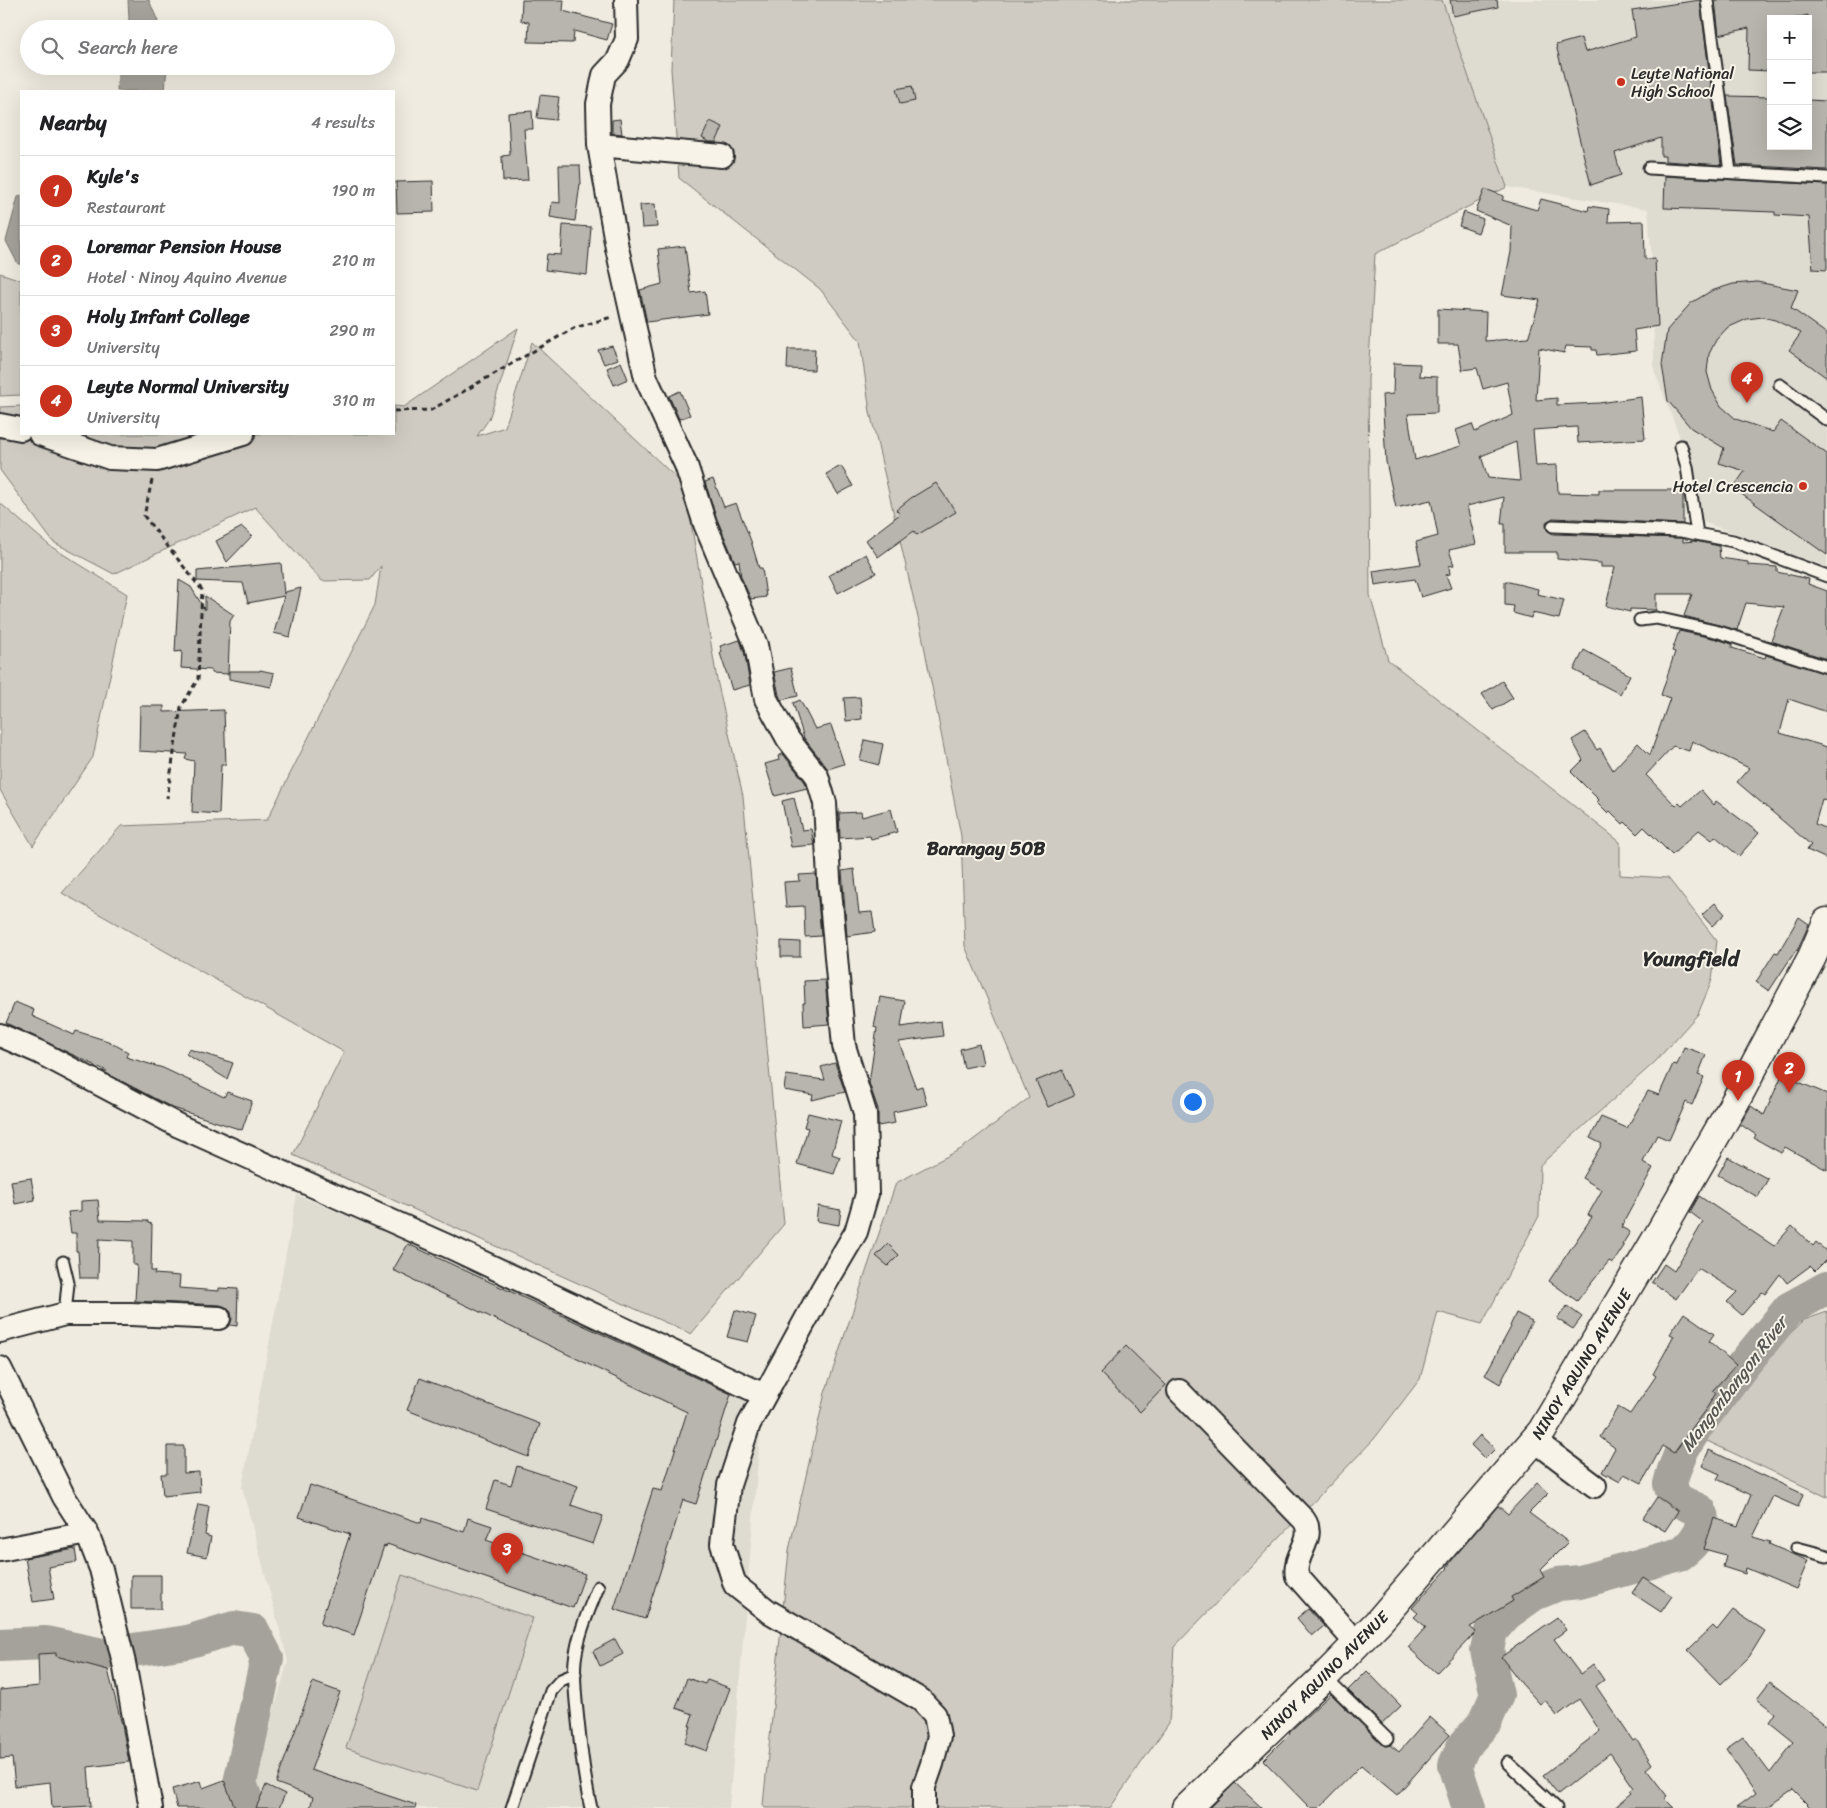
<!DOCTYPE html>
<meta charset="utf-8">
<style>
:root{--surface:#fff;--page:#f2f2f2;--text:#202124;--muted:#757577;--line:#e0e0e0;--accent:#c8321e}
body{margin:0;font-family:Sriracha,sans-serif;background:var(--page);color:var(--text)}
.controls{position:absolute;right:15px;top:15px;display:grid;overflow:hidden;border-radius:0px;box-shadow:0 5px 20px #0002}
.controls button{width:45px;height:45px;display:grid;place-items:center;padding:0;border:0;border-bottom:1px solid var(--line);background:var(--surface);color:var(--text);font:25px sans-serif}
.you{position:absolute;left:1192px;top:1101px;width:18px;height:18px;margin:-12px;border:4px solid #fff;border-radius:50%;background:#1a73e8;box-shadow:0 0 0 8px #1a73e833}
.badge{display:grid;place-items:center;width:32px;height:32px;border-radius:50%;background:var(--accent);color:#fff;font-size:16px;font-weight:700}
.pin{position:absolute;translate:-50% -41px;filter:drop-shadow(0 1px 2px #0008)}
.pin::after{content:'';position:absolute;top:26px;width:18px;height:15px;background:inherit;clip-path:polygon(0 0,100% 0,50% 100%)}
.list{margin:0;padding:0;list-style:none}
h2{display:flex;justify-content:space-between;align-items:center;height:65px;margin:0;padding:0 20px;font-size:21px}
h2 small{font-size:16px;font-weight:400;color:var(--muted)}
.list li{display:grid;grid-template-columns:32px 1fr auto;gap:15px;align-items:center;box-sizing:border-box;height:70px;padding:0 20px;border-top:1px solid var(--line)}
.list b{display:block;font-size:19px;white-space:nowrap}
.list p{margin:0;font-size:16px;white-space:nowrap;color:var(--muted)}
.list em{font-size:16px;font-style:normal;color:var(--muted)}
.icon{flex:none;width:28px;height:28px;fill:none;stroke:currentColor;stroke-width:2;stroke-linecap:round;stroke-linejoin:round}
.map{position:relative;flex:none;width:1827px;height:1808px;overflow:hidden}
.search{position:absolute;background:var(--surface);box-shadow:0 5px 20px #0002;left:20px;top:20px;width:375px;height:55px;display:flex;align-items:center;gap:12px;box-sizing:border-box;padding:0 18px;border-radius:28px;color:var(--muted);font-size:19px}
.panel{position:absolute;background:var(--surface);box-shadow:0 5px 20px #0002;left:20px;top:90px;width:375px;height:345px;border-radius:0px}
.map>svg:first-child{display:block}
.built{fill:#dedbd1;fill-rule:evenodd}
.green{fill:#cfcbc2;stroke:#7d7b76}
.water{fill:#a4a29a;stroke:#74726e}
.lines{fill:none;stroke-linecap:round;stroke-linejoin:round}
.river{stroke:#a4a29a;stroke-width:34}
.building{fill:#b8b5ae;stroke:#2b2b2b;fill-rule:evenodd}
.service-casing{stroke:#2b2b2b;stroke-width:15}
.minor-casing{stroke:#2b2b2b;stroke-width:26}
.secondary-casing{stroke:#2b2b2b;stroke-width:31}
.path{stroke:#2b2b2b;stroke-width:3;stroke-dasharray:5 4;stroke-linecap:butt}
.service{stroke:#f7f3e8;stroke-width:11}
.minor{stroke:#f7f3e8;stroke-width:22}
.secondary{stroke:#f7f3e8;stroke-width:28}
.poi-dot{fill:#c8321e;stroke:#f7f3e8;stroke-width:2}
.labels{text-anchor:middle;stroke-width:4;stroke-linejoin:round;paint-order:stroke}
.poi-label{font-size:16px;fill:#2b2b2b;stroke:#f7f3e8;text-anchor:start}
.street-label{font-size:16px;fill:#2b2b2b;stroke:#f7f3e8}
.water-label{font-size:18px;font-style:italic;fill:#555552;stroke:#f7f3e8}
.quarter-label{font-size:19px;font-weight:bold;fill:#2b2b2b;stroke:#f7f3e8}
.district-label{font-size:21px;font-weight:bold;fill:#2b2b2b;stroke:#f7f3e8}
</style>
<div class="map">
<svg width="1827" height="1808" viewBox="0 0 1827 1808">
<rect width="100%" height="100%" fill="#efebe0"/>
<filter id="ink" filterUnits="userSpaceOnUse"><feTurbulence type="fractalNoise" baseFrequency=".02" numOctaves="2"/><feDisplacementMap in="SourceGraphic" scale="10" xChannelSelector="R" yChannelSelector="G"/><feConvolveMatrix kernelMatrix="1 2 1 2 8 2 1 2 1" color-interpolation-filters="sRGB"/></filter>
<g filter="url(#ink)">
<!-- built -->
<path class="built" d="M1442,0h385v567l-124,-45 -9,-7 -15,-80 -25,-65 -1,-93 -5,-68 -141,-22zM1771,19h37v127h-37z
M297,1195l467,193 -35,420h-470l-6,-25 35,-122 -46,-174z"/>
<!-- green -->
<path class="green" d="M674,0h768l65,187 -132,67 -7,126 2,215 18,65 232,182v33l48,3 49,63 -5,39 -14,34 -43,48 -115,103 -1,51 -57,108 -44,-12 -18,67 -46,60 -200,208 -5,76 -59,85h-345l-2,-3 26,-255 36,-157 71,-210 65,-34 68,-51 -64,-152 -4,-110 -39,-201 -52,-223 -10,-71 -40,-52 -141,-111 -8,-109z
M0,273l21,7v115l-21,1z
M518,328l-29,91 -12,17 28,-9 27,-85 153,144 32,194 26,116 41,428 -93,110 -398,-179 51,-103 -282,-159 59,-67 146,-6 108,-215 6,-39 -11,14 -48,1 -67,-74 -141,67 -61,-32 -53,-72v-63l21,-1v28h373v-28l10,1z
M0,503l50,43 77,48 -34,163 -60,89 -33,-56z
M1827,1312v185l-122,-57 46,-68 53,-52z
M402,1575l131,43 -56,173 -131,-43z"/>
<!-- water -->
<path class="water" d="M128,0h21l12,29h-34l2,-10z
M118,66h49l-2,25h-48z
M21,195v69h-3l-12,-23 12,-44z"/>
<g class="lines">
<!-- river -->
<path class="river" d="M0,1645l45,-2 57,12
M133,1650l54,-8 47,-14 19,3 14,27 -27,125 9,25
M1469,1808l-14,-43 8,-18 22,-25 12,-27 -10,-45 4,-19 15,-17 28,-20 24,-10 22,-2 100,-28c13,-9 27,-25 20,-43l-25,-12 -5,-15 4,-14 9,-22 16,-25 44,-58 46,-56 38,-21"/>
</g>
<!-- building -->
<path class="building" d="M522,0h42l-1,11 49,13 -5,16 -33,-9 -1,12 -45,-1 1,-20 -8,-1z
M1450,0h47l1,7 -45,9z
M1700,0l21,165 -56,-4v-5h-4v-18l-46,15 6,22 -30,10 -35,-140 25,-7 4,14 51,-15 -4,-27z
M1715,0h112v72h-19v-57l-17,4h-20v52l-23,-1 1,-42 -30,7z
M912,86l3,15 -15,3 -4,-15z
M540,95l19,2 -3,23 -19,-2z
M1727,96l44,1v49h37v-46l19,1v69l-90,-5z
M532,111l1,18h-9l4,51 -25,1 -1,-25 8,-1 -2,-42z
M620,119l2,15 -10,-1v-13z
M710,121l13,6 -7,15h-7l-7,-4z
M559,165h21l1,19h-1l-5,37 -25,-4 2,-15 8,1z
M1665,176l162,9v85l-14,-1 -4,-52 -34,-2v-3l-111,-4z
M433,181l1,31 -37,1 -1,-31z
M1485,189l19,7 -2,4 35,10 4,-11 47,12 1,-5 20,3 -1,13 36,-1 1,38 10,-1 3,68 -24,4 2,21 -39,4 -1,-5h-4v-3l-26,-1 -2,7 -25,-5 -3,52 21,-2v7l42,-2 42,-6 4,42 -67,4 -1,-16 -44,3 3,36 21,-1 1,28 41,1v-4h84v34l-130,-6 -7,4 1,8 6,4 127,4 3,1v3l12,-1 24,5 1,12 28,4v3l29,2v5l32,7 -1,5 19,7v68l-56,-18 13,-34 -38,-4 -9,27 -53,-14 8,-22h-36v16l-26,-1v3l-24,-6 9,-39h-14v-4l-44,-4v-7h-52v-28h-4l3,-27 -37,9 9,38 -27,6 5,15 -5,1 1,8 -4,1 5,13 -30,9 -6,-18 -40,6 -2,-14 48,-7 -5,-22 22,-6 -7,-36 -35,8 -10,-46 -4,-67 11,-1 1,-31 26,1 -1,12 18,1v36l-29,1 7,46 46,-14 -5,-16 16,-6 3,8 38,-17 -6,-33 -24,7 -6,-21 -15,2 -4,-26h-20v-35l48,3 -1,29 43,-3 12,-38 -38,-5 9,-43 1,-26 -36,-15zM1516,442l4,39 -32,-3 -7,-22z
M655,204l2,23 -15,1 -2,-23z
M1464,212l19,7 -5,14 -19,-7z
M563,225l28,2 -4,48 -42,-5 2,-16 14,1z
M685,246l6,47 14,-2 3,23 -61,8 -7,-32 22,-6 -4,-35z
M1757,282l41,8 -7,18 36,26v44l-38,-28 12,-17 -26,-13 -13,-3 -15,2 -20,9 -11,12 -7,14 -2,18 5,18 9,16 15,13 37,13 8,-11 46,33v101l-94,-67 12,-17 -26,-8 5,-15 -33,-20 -23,-27 -6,-36 5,-35 24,-27 20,-12 22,-7z
M612,346l6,13 -14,5 -6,-14z
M788,349h27l-1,21 -27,-1z
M621,362l7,17 -14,6 -7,-17z
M680,391l10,24 -11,4 -10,-23z
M841,466l12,20 -15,8 -12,-20z
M713,479l11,28 12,-4 15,38 8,27h3l4,29 -15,2 -10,-22 -2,-16 -4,1 -18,-43 -12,-37z
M936,483l20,29 -39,23 -3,-4 -36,26 -12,-17 34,-26 -4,-4 15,-12z
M242,527l10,9 -25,26 -11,-21z
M866,554l10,19 -38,20 -9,-18 23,-12 -1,-1z
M281,563l3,31 1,-2 16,-4 -11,49 -16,-4 10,-37 -36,7 -5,-20 -46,-2v-10z
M179,580l12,7 14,23v-14l29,19 -4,6 -2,53 -17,-1v-3l-30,-2 1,-17 -7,1z
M1505,581l33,8 -1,5 27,6 -5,19 -27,-6 -1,5 -18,-5 1,-7 -9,-1z
M1679,631l38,8 15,5v4l33,10 1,-3 61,19v38l-38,-13 -9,34 47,14v53l-5,-1 -7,25 9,4 3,-4v35l-20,-9 4,-5 -74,-63 12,-14 -57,-27 -3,10 -16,-5 -27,29 30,31 3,-3 3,3 19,-16 13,15 2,-4 43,32 -20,23 -24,-20 -3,4 -13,-10 -27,25 -28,-28 -7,7 -12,-12 -2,2 -13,-13 -2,2 -11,-11 2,-2 -28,-28 12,-12 -11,-20 13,-8 12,18 3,-2 13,22 25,-27 12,12 20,-57 -9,-3 14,-43 -3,-1z
M740,640l5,15 5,30 -18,5 -12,-37 2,-1 -2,-6z
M1584,650l46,25 -10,19 -46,-24z
M791,668l7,28 -17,4 -2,-5 -5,-23z
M260,670l14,3 -3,14 -42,-8v-8h31z
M1502,681l11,17 -20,12 -11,-16z
M860,697l2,22 -16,2 -2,-23z
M800,700l15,29 16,-4 13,39 -16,5 -24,-31 -11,-35z
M140,706h24v6l60,-2 2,55h-5l-2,49 -27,-2 2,-51 -9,-2 2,-5 -48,-3z
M865,740l18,4 -4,21 -19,-5z
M783,754l22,28 2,6 -32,8 -10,-32 14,-4 -1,-4z
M794,798l8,32 9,-1 3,16 -23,2 -9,-46z
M891,809l6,23 -26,7 -1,-3 -30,2 -1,-25 22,-1 1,5z
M854,869l5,44 13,-1 3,20 -28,4 -5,-65z
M816,874l5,62 -16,1 -1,-31 -18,1 -2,-25 16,-1 -1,-6z
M1715,903l10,11 -13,12 -10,-11z
M1799,917l10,7 -12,27 -1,-1 -27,41 -13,-9 19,-30 3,1z
M781,941l19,1v15h-19z
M825,980l4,44 -25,2 -1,-23h2l-1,-22z
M880,997l25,4 -4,26 40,-6 2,15 -44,6 17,46 6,-2 5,19 -34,7 2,11 -17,3v-17l-9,-26 8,-55 -3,-1z
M15,1002l19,8 -2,6 42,19 2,-4 32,10 20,11 -2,5 37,11 61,29 3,-5 25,9 -10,29 -69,-22 -71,-37h5l-101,-48z
M979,1044l4,20 -19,4 -4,-19z
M1684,1047l22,8 -8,20 6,2 -12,28 -6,-3 -17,38 -12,-5 -14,27 10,6 -32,59 9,5 -8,13 2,1 -11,17 -4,-2 -32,40 -28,-20 43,-64 -4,-2 14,-25 -20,-12 20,-34 -12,-6 11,-21 26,11 21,-37 11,4 14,-31 4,1z
M189,1049l44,14 -6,16 -41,-25z
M835,1063l10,29 -33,8 1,-5 -29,-5 2,-15 39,5 -4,-13z
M1063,1070l11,26 -26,11 -12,-26z
M1782,1075l45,19v76l-42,-23 -4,6 -27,-15 2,-3 -16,-11 11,-18 13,9z
M808,1113l33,8 -9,33 8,3 -6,17 -37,-10 11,-36 -4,-1z
M1728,1157l40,22 -10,18 -40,-22z
M31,1178l4,22 -20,4 -4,-23z
M1699,1196l75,50 18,-20 21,20 3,-4 11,10v7l-12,12 -5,-5 -23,17 -7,-9 -15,20 -3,-2 -20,23 -15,-13 10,-10 -39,-24 -22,31 -24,-17 12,-18 10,7 29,-49 -13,-10z
M98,1200l2,20 48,1v2l4,1 -1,47h4l-1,3 26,2 -1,12 40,3v-3l19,1 -1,37 -7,-1 2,-6 -1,-7 -5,-5 -6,-2 -85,-4 2,-36h-4v-24l-34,-2 -1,39h-18l-2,-27h-2v-18h-5l-3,-21 13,-1v-10z
M818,1206l23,4 -2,15 -23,-4z
M408,1244l323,150 -35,110 -13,-4 -38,119 -31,-10 39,-120 9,2 25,-79 -294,-142z
M888,1244l11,11 -11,11 -12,-10z
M1567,1306l15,11 -9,12 -16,-10z
M735,1310l21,6 -8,26 -21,-5z
M1516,1313l16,8 -32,63 -15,-9 26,-48 -1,-1z
M1684,1313l30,21 -5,7 27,24 -24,26 4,2 -8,13 -34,47 -12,-7 -20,37 -18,-9 -4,8 -18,-10 13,-24 -15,-11 18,-30 12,7 26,-38 -3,-2 21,-38 -4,-2z
M1126,1346l40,39 -26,27 -40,-39z
M420,1378l120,46 -12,33 -121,-47z
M1480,1435l15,14 -10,10 -14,-14z
M167,1446h17v27l15,-1 1,20 -37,4 -2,-22h6z
M1709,1450l94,44 -5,13 -25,-11 -20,41 17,5 -1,2 39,17 -12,28 -50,-21 -1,6 -22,-7 3,-12 -22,-6 10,-31 24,8 13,-31 -34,-16 3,-5 -18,-8z
M517,1466l61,20 -7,19 32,11 -10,28 -107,-35 9,-29 16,5z
M1537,1483l12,10 -20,20 39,29 -28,28 4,7 -33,20 2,4 -43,26 6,5 -40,41 -28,-26 18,-20 -12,-10 4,-4 -6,-5 36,-40 -1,-1 9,-12 42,-49 10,8z
M310,1485l111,38 1,-5 42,14 4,-14 24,8 -6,14 99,34 -12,34 -186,-64 -1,3 -2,-1 -30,89 -34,-11 30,-90 -51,-17z
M1657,1497l21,14 -13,20 -22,-13z
M198,1504l11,2 -4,29 6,2 -4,20 -20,-4z
M75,1549l2,13 -29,5 6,32 -21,3 -8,-44z
M131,1575h30v34h-30z
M1643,1577l29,19 -11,16 -29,-19z
M1308,1609l16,17 -12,10 -15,-18z
M1733,1610l32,21 -16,26 -28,27 -33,-34 25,-24 4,4z
M1557,1617l9,13 -12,9 26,35 13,-10 11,16 -8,6 37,55 3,-2 16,25 -6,5 21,27 -3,2 10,10h-60l18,-15 -2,-2 4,-3 -24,-35 -52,41 -15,-19 57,-44 -21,-32 -22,17 -12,-16 -5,4 -19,-21 -20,-26z
M615,1639l8,15 -23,12 -7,-15z
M56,1653v3l52,14 14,55 7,37 -41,5 3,39 -39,2 -2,-26 -35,4 -3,-28 -12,1v-69l39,-4 -1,-32z
M1367,1671l34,35 -19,18 -34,-34z
M687,1678l18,6 2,-4 23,8 -23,63 -22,-8 6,-17h-2l4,-12 -17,-6z
M313,1682l27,10 -29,78 105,35 -1,3h-105l3,-11 -37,-14z
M1770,1682l57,44v82h-16l-18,-18 -26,18h-31l20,-15 -30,-44 17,-12 27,36 24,-31 -25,-20 6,-9 -18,-14z
M1331,1694l51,50 4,2 5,-1 8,7 31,-35 20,18 -53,60 -36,-30 -42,43h-9l-47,-48 27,-27 -1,-1z
M224,1780l11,28h-58l-5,-19 29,-8 2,7z
M1235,1783l27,25h-52z
M266,1785l19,9 -6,14h-23z"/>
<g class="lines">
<defs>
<path id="service" d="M1707,0l23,172
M1649,168l178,10
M1780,385l47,35
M1681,446l6,21 10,67
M1553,526l128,5 52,10 94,35
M1640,620l16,-2 63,14 108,35
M63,1262l5,21 -3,31
M1797,1548l30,8
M1324,1677l63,62
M1508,1763l48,45
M512,1808l39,-117 10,-11 14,-6
M591,1808c-7,-29 -10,-57 -13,-87 -2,-20 -5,-41 -3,-61 3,-26 14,-50 23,-73"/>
<path id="minor" d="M626,0l1,39 -9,21 -14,15 -6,29 1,41 18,103 29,130 40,87 19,59 51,121 10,54 22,40 29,37 8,27 4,76 15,167 21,67 2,81 -11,38 -33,56 -74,136 -20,61 -7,59 13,41 33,26 153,89 14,15 4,21 -7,28 -8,23v21
M599,145l123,11
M0,425l21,4
M40,434l70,24 47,2 86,-26
M0,1035l39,17 140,74 273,122 312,147
M0,1331l65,-17h66l88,4
M0,1368l64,129 23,36 14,36 23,94 27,145
M1179,1391l125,129c13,18 -12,36 -7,56l59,67
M1534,1440l61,46
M0,1550l87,-17"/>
<path id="secondary" d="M1187,1808l137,-131 56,-57 162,-189 112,-188 82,-143 76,-143 15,-35"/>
</defs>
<!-- service casing -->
<use href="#service" class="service-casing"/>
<!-- minor casing -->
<use href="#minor" class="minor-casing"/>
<!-- secondary casing -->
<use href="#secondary" class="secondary-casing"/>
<!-- path -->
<path class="path" d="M394,411l37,-1 143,-82 38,-11
M152,480l-8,36 58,74 -4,89 -17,28 -14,91"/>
<!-- service -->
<use href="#service" class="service"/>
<!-- minor -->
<use href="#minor" class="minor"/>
<!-- secondary -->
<use href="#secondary" class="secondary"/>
</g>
</g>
<!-- markers -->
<g class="poi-dot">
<circle cx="1621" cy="82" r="5"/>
<circle cx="1803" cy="486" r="5"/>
</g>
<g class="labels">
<!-- poi labels -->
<g class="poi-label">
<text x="1631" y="79">Leyte National<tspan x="1631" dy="18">High School</tspan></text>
<text x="1793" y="492" text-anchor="end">Hotel Crescencia</text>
</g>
<!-- street labels -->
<g class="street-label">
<text transform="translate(1581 1364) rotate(-58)" y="6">NINOY AQUINO AVENUE</text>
<text transform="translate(1324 1675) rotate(-45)" y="6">NINOY AQUINO AVENUE</text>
</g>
<!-- water labels -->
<g class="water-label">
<text transform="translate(1734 1384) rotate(-53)" y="6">Mangonbangon River</text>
</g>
<!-- quarter labels -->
<g class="quarter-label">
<text x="986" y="855">Barangay 50B</text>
</g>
<!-- district labels -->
<g class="district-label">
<text x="1691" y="966">Youngfield</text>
</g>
</g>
</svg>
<div class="controls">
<button>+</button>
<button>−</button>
<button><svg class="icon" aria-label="layers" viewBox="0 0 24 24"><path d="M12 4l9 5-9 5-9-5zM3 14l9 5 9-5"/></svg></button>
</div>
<div class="you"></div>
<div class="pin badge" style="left:1738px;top:1101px">1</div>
<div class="pin badge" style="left:1789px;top:1093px">2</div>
<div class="pin badge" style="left:507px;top:1574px">3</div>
<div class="pin badge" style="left:1747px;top:403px">4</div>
<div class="search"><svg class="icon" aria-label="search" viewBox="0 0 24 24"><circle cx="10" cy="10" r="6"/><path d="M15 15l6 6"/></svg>Search here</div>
<section class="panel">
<h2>Nearby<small>4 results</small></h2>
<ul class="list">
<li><span class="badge">1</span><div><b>Kyle's</b><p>Restaurant</p></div><em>190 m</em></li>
<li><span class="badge">2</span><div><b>Loremar Pension House</b><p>Hotel · Ninoy Aquino Avenue</p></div><em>210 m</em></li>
<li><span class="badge">3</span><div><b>Holy Infant College</b><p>University</p></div><em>290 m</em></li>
<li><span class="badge">4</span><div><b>Leyte Normal University</b><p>University</p></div><em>310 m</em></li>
</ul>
</section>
</div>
